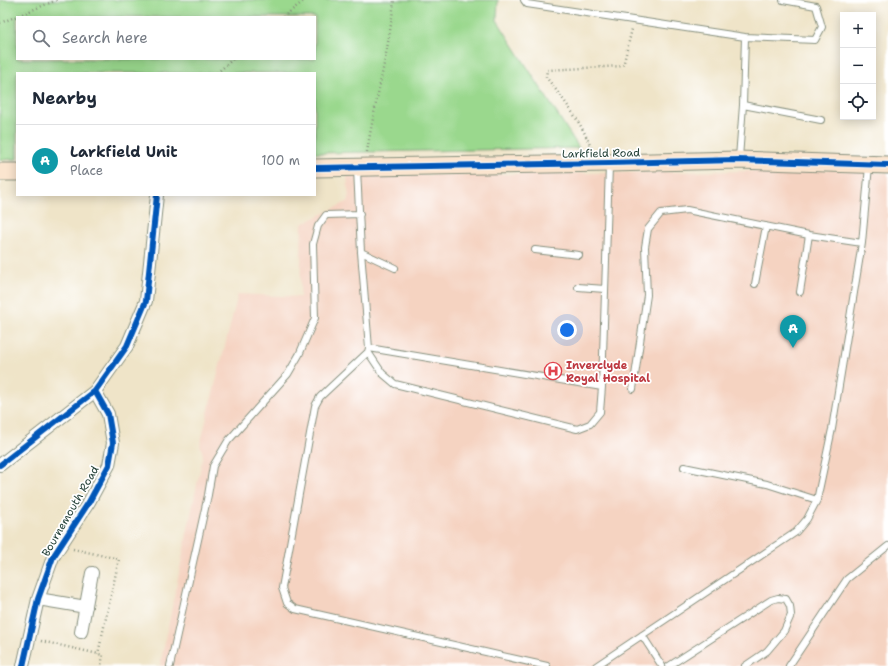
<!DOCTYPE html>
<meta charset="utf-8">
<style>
:root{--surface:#fff;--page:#f2f2f3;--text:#1f2937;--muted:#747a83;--line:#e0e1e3;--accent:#2563eb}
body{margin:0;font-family:"Shantell Sans",sans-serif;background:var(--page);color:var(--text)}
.controls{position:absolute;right:12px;top:12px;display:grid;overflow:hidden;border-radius:0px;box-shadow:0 2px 10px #0003}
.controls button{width:36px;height:36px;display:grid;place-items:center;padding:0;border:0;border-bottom:1px solid var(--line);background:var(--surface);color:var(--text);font:20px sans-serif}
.you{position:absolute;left:567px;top:330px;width:14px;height:14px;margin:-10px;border:3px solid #fff;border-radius:50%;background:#1a73e8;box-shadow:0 0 0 6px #1a73e833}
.badge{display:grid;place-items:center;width:26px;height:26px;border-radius:50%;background:var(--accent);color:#fff;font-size:13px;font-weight:700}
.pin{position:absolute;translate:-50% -33px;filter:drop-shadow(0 1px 2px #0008)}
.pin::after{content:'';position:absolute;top:21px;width:14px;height:12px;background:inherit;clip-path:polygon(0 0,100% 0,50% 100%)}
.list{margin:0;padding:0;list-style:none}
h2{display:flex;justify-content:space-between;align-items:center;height:52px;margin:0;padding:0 16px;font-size:17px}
h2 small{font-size:13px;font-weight:400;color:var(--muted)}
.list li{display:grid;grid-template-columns:26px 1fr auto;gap:12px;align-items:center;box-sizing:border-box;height:72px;padding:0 16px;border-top:1px solid var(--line)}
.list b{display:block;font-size:15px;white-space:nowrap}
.list p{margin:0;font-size:13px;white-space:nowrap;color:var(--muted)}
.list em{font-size:13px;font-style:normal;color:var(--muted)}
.icon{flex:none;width:22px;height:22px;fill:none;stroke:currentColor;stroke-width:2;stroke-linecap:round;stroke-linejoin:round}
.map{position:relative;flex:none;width:888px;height:666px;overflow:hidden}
.search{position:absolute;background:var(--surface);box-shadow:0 2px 10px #0003;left:16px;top:16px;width:300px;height:44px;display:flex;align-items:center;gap:10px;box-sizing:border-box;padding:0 14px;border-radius:0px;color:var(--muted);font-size:15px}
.panel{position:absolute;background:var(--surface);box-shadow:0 2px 10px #0003;left:16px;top:72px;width:300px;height:124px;border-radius:0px}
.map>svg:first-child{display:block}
.built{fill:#f5d3c1}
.green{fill:#9ad88d;stroke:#5c8a60;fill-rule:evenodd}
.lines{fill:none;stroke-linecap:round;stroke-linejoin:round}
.lane-casing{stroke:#87907e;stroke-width:8}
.street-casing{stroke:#87907e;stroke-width:14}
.secondary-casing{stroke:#87907e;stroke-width:19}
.path{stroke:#87907e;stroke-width:2.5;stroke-dasharray:1 3;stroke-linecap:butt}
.lane{stroke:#fff;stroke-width:6}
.street{stroke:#fff;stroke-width:12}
.secondary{stroke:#fbe5cf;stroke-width:17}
.cycleway-casing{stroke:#fff;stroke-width:8}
.cycleway{stroke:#0057b8;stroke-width:6}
.labels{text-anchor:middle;stroke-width:3.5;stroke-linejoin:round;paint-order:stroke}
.street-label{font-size:11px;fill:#1f3d34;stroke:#fff}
.health-label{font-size:11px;font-weight:bold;fill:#be3a42;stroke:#fff;text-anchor:start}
</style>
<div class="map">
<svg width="888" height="666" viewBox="0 0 888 666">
<rect width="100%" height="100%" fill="#fff"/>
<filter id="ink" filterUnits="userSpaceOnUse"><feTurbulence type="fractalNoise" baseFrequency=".025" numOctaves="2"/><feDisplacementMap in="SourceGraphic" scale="8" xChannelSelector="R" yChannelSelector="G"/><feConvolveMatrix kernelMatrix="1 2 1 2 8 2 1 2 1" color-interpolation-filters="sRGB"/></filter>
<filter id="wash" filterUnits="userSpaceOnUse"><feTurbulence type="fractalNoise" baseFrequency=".012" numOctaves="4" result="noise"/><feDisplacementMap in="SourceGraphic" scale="16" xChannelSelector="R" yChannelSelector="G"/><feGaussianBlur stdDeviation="0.9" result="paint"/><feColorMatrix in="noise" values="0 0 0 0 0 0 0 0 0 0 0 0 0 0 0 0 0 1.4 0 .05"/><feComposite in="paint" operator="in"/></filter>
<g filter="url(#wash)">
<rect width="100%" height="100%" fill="#efe4c8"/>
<!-- built -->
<path class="built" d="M840,170l48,3v493h-728l43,-211 -3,-10 38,-151 62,3 2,-73 47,-23 -2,-25z"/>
<!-- green -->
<path class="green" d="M0,0h498l-1,20 82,128 -264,5v-80h-298v86l-17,1zM17,17h298v42h-298z"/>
</g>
<g filter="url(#ink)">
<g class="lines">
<defs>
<path id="lane" d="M524,0l3,4 218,33 70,3 7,-13 -6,-21 -33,-6
M743,105l78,15
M739,158l4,-53 2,-68
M357,169l4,83 8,96 -1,4 -48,45 -5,9 -33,182 5,15 8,6 252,57
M535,250l44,5
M361,252l34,16
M755,284l11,-58
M578,287l27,2
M800,292l9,-57
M369,348l233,39
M368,352l14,21 13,11 182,45 13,-5 10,-12 2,-25 7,-222
M633,389l14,-94 -2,-48 3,-18 13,-16 26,-3 122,25 53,8
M684,467l83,17 50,16
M642,635l20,31
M170,666l38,-171 5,-29 15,-25 60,-67 11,-19 16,-37 -2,-74 5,-18 8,-11 34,-1
M596,666l200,-134 11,-13 10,-19 15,-71 30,-186 7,-77
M669,666l102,-66 7,-2 8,1 4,7 1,9 -7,16 -17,20 -22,15
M789,666l58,-87 41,-33"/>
<path id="street" d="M0,465l95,-74 32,-45 19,-45 11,-106
M38,599l48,8
M81,632l11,-59
M23,666l15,-67 15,-42 36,-55 20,-37 4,-22 -5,-29 -13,-23"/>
<path id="secondary" d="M315,168l294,-5 129,-3 150,5
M0,172h17"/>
</defs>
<!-- lane casing -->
<use href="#lane" class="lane-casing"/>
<!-- street casing -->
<use href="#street" class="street-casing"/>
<!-- secondary casing -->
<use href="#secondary" class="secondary-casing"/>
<!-- path -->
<path class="path" d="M283,17l22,-17
M0,23l57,-23
M217,73l16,-14
M591,148c-10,-27 -28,-49 -45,-71l1,-7 76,-4 9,-37
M367,152c8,-51 22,-101 27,-152
M73,549l46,10 -21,95
M41,641l62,14 -2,11"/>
<!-- lane -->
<use href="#lane" class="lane"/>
<!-- street -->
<use href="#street" class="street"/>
<!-- secondary -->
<use href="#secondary" class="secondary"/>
<defs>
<path id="cycleway" d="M315,168l294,-5 129,-3 150,5
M0,465l95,-74 32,-45 19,-45 11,-106
M23,666l15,-67 15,-42 36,-55 20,-37 4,-22 -5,-29 -13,-23"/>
</defs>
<!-- cycleway casing -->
<use href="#cycleway" class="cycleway-casing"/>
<!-- cycleway -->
<use href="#cycleway" class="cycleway"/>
</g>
</g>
<!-- icons -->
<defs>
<symbol id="hospital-ring" viewBox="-11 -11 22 22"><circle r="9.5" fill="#fff" stroke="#e0444e" stroke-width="1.5"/><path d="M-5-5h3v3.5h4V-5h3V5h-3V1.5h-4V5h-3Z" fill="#e0444e"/></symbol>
</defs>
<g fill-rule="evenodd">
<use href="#hospital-ring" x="543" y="361" width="20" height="20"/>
</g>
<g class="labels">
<!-- street labels -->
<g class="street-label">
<text transform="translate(601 153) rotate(-1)" y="4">Larkfield Road</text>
<text transform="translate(70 511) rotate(-60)" y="4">Bournemouth Road</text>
</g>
<!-- health labels -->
<g class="health-label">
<text x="566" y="369">Inverclyde<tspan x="566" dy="13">Royal Hospital</tspan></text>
</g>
</g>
</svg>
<div class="controls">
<button>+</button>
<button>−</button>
<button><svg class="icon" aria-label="locate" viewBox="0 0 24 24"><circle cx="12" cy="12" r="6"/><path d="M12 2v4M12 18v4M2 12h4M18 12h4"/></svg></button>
</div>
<div class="you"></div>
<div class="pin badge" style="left:793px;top:348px;background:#0f9aa8">A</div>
<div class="search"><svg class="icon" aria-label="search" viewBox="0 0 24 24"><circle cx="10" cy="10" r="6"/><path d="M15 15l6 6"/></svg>Search here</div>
<section class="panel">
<h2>Nearby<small></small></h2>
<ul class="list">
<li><span class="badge" style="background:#0f9aa8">A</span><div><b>Larkfield Unit</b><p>Place</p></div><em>100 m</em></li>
</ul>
</section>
</div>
